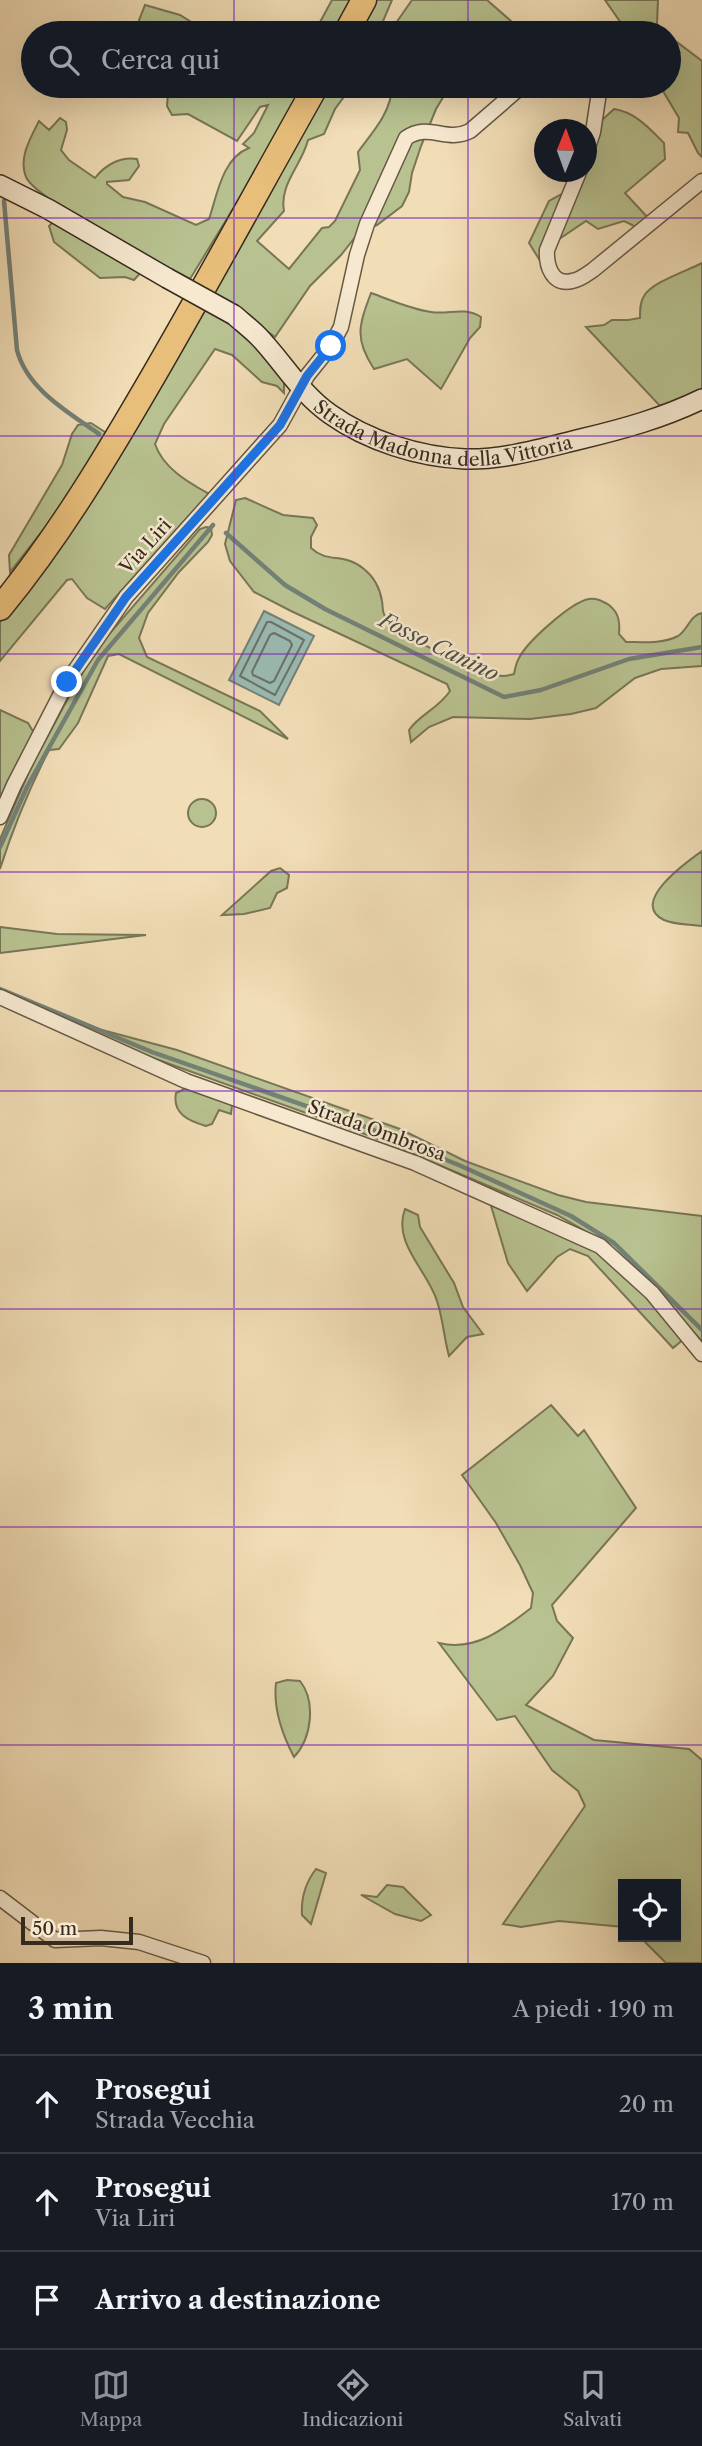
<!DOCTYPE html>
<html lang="it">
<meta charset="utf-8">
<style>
:root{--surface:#171b24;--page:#242831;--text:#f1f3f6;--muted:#9ea1a6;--line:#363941;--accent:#8c9099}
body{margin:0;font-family:"Libre Caslon Text",serif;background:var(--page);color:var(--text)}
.controls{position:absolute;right:21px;bottom:21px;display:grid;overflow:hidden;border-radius:0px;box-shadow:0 7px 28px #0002}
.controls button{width:63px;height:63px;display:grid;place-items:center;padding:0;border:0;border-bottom:2px solid var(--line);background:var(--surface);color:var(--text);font:35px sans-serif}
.compass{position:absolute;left:534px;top:119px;width:63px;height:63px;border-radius:50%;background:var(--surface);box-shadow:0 7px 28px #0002;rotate:1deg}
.scale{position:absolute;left:21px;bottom:18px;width:112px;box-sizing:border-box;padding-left:7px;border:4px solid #372b1e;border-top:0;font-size:19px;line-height:24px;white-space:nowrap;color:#372b1e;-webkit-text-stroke:5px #f6e9d0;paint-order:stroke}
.stop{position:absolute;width:21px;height:21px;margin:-16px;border:5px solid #1a73e8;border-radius:50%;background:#fff}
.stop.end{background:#1a73e8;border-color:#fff;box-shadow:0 2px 7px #0008}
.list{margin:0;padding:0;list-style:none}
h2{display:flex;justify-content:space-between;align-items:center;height:91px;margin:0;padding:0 28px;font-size:30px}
h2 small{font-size:23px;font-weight:400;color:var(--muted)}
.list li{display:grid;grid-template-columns:46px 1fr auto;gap:21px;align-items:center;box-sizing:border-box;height:98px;padding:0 28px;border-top:2px solid var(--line)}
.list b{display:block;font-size:26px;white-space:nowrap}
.list p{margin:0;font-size:23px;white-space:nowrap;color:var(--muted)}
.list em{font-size:23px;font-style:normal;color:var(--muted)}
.icon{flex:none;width:38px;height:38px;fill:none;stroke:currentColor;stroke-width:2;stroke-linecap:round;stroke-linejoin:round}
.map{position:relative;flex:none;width:702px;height:1963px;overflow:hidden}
.search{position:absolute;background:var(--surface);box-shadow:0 7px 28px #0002;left:21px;right:21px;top:21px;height:77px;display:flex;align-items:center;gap:18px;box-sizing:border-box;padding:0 24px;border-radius:38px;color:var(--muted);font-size:26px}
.sheet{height:385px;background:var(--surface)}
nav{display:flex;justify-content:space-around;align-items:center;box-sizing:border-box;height:98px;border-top:2px solid var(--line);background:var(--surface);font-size:19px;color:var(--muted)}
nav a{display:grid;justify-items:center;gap:4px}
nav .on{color:var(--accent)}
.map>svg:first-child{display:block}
.green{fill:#b8c290;stroke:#787657;stroke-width:2}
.water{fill:#9bbbb3;stroke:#738177;stroke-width:2}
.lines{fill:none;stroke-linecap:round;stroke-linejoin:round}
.shore{stroke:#697368;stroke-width:2}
.stream{stroke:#738177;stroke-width:4.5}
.street-casing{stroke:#665844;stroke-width:17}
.secondary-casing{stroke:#372b1e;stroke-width:22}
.highway-casing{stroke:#372b1e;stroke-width:27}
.street{stroke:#f6e9d0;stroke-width:14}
.secondary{stroke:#f6e9d0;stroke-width:19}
.highway{stroke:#e8be7b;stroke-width:24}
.secondary-bridge-casing{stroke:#372b1e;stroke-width:22;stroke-linecap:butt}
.secondary-bridge{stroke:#f6e9d0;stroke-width:19}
.route{stroke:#1a73e8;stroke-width:9}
.grid{fill:none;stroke:#7b2cbf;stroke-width:2;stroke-opacity:0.55}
.labels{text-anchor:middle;stroke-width:5;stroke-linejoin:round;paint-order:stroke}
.street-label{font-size:19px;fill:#372b1e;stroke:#f6e9d0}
.water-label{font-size:21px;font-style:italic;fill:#504f43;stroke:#f6e9d0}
</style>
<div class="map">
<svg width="702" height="1963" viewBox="0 0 702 1963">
<rect width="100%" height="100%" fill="#f1ddb6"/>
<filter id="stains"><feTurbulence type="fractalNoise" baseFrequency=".00286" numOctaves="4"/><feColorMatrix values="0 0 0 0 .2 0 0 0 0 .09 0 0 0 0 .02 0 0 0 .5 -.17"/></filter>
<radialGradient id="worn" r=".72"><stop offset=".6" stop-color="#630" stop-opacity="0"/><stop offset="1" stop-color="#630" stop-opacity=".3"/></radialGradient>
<!-- green -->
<path class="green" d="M332,0h21l-18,33h-21z
M375,0h17l-14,33h-22z
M412,0h75l24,21 4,12h-119v-10z
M605,0h53l-1,24 9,9h-38z
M145,5l35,10 11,7 3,11h-55l-1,-10z
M669,36l33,25v96l-4,-4 -10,-20 -10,-1 1,-14 -19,-32h9z
M178,86h127l-50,87 -65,106c-29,-15 -154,-79 -164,-102 -8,-19 5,-40 13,-56l10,9 11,-12 6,4 1,8 -6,20 8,10 26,18c10,-13 26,-22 42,-19l2,7 -10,14 -22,2v2l16,13 22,5 51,23 13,-6c8,-23 13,-61 40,-71l-6,-4 11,-11 14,-28 -8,2 -23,34 -49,-27 -16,1 -5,-9 1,-13 11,1z
M327,86h25l-17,23 -11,25 -16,6c-6,25 -29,44 -24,71l-27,30 32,28 33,-41 7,-1 6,-6 25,-51 -2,-18c17,-23 31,-37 35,-66h57l-14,23 -15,37 -9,27 -3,19 -7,14 -25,19 -17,6 -19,24 -31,31 -35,51 -63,-46z
M614,109c21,3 35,19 50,34l1,16 -40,34 25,27 -14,7 -12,-6 -26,8 -12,-8 -43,29 1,17 -15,-24 20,-42 18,-10 7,-19h12l2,-39z
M55,220l88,50 -9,10 -9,-3 -25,1 -46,-36 -5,-16z
M702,263v127l-23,12 -19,4 -74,-79 18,-2 8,-5h16l12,-2c0,-8 0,-16 4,-22 8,-14 43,-25 58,-33z
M371,293c20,7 39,16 60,19 18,3 32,-6 50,5l-1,10 -10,11 -29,51 -34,-30 -33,10c-20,-30 -15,-44 -3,-76z
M205,306l35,22 44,51v14l-7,-7 -15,-4 -30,-27 -17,-6 -51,75 -9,20c8,24 33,38 54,50l-104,115 -18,-11 -15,-19 -5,1 -67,81v-39l37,-47z
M91,423l17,11 -58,87 -40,51 -1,-17 53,-90 10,-31 6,-9z
M245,498l38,17 30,3 4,7 -6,12v11c17,16 33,4 53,21 10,8 16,20 18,32 1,5 0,11 3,15 11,19 97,60 118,60 4,0 7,-1 11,-2 1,-5 2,-11 5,-16 8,-16 52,-56 70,-59 8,-1 13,2 20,6 10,8 11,17 10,29l7,8c16,0 37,2 52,-6 10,-6 12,-21 24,-23v53l-41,3 -26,9 -39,30 -25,6 -41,5 -77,-2 -24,10 -18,15 -2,-12c11,-16 29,-21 41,-39l-3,-7 -156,-73 -37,-19 -24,-31 -5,-17 11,-44z
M206,527l5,1 1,7 -4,7 -29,30 -31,41 -9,25 8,19 113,54 28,28 -169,-85 -11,2 -30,67 -19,26 -10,1c-20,39 -36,78 -49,119v-30l32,-74 47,-87 24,-37 97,-112z
M0,710l28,13 6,10 -34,68z
M188 813a14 14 0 1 1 28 0a14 14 0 1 1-28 0Z
M702,851v75c-13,-2 -27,-1 -38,-6 -36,-17 24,-59 38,-69z
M280,868l9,7 -2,13 -10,5 -7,15 -26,6 -22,1 49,-44z
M0,927l57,7 89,1 -146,18z
M61,1019l116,31 223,79 65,32 93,34 28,7 116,14v125l-101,-101 -44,-25 -184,-78 -242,-87z
M191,1086l41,19 -1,9 -12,-4 -7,14 -6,2c-17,-5 -34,-12 -30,-33z
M489,1199l109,48 30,27 57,64 -12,10 -85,-92 -18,-7 -13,8 -30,34 -19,-28z
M405,1209l13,6 2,12 34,56 9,24 20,27 -16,3 -18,19c-5,-18 -6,-37 -12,-55 -9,-30 -45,-58 -32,-92z
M551,1405l27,31 6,-6 52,78 -84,97 5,16 16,17 -20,38 -27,29 68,35 95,9 13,11v203h-36l-26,-26h36v-53h-53v43l-64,-6 -38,6 -18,-3 82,-118 -7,-15 -26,-21 -37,-54 -18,4 -58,-77c36,9 65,-14 92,-35l2,-15 -13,-28 -24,-42 -34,-48z
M287,1680l13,1c16,20 12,57 -6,76 -12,-23 -21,-48 -18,-74z
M316,1869l10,4 -15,51 -9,-9c-1,-16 4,-33 14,-46z
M387,1885l16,2 28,28 -10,6 -26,-7 -34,-19 16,2z"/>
<!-- water -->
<path class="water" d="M264,611l50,25 -35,69 -50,-25z"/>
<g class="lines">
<!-- shore -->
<path class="shore" d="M267,622h4l33,18 -29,55 -35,-19z
M274,633l16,8 2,4 -18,36 -4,2 -17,-8 -1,-3 18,-37z"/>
<!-- stream -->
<path class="stream" d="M4,201l13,149c10,39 51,62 82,84
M226,533l59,52 40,24 179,88 37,-7 88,-31 73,-12
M0,847l27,-60 71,-127 115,-135
M0,989l152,63 214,75 95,39 110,50 43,27 88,87"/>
<defs>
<path id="street" d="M586,153l7,-21 7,-46
M579,172l-32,78c-1,15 5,36 25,31 8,-1 15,-7 21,-11l109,-89
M0,817l14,-32 53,-103 59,-85 154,-172 27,-49 24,-30 10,-19 16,-72 10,-31 39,-86c23,-16 40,5 64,-7l52,-45
M0,997l186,84 229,82 185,83 52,47 50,61
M0,1898l55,42 46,-2 38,4 64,21"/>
<g id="secondary">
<path d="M0,185l48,24 119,69"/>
<path id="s1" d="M234,315c8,7 17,14 24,21 25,26 42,57 72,78 38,27 89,43 135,45 39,1 79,-11 116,-20 42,-10 82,-21 121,-40"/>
</g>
<path id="highway" d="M346,33l18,-33
M0,608c60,-73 108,-154 155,-235 55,-95 107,-191 161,-287"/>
</defs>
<!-- street casing -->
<use href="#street" class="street-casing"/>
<!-- secondary casing -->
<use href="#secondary" class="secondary-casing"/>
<!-- highway casing -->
<use href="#highway" class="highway-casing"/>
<!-- street -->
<use href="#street" class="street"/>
<!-- secondary -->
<use href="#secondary" class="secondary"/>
<!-- highway -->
<use href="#highway" class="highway"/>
<defs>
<path id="secondary-bridge" d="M167,278l67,37"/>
</defs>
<!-- secondary-bridge casing -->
<use href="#secondary-bridge" class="secondary-bridge-casing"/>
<!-- secondary-bridge -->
<use href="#secondary-bridge" class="secondary-bridge"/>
</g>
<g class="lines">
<!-- route -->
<path class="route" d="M67,682l59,-85 154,-172 27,-49 24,-30"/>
</g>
<!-- grid -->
<path class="grid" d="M234,0v33M468,0v33M234,86v1877M468,86v1877M0,218h702M0,436h702M0,654h702M0,872h702M0,1091h702M0,1309h702M0,1527h702M0,1745h702"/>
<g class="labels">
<!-- street labels -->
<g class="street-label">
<text dy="7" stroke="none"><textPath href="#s1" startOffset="256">Strada Madonna della Vittoria</textPath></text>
<text transform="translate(145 546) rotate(-48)" y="7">Via Liri</text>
<text transform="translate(377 1130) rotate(20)" y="7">Strada Ombrosa</text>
</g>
<!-- water labels -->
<g class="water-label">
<text transform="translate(439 647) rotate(26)" y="7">Fosso Canino</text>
</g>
</g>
<rect width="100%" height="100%" filter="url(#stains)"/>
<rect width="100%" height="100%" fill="url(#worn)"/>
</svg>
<div class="controls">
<button><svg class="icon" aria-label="locate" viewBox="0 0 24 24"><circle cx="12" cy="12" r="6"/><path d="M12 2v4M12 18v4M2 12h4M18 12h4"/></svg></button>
</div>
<svg class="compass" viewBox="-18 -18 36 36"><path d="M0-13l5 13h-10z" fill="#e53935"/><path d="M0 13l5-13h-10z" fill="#9ea1a6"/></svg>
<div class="scale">50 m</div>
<div class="stop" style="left:331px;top:346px"></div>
<div class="stop end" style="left:67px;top:682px"></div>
<div class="search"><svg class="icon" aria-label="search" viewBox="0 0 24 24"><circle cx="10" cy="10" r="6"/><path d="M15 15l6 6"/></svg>Cerca qui</div>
</div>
<section class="sheet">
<h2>3 min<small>A piedi · 190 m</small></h2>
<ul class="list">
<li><svg class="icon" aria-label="ahead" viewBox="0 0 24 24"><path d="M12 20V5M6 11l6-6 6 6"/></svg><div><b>Prosegui</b><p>Strada Vecchia</p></div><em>20 m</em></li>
<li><svg class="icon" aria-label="ahead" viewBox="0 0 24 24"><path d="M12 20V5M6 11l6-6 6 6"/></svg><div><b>Prosegui</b><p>Via Liri</p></div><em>170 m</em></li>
<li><svg class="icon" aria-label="arrive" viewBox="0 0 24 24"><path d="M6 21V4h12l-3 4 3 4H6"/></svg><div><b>Arrivo a destinazione</b></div></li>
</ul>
</section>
<nav>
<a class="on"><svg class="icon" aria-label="map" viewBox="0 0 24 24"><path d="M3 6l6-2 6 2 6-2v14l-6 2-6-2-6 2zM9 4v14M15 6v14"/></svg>Mappa</a>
<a><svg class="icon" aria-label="directions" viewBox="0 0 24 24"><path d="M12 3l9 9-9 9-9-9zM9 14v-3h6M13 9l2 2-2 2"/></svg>Indicazioni</a>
<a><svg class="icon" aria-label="saved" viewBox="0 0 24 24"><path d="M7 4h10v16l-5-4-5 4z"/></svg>Salvati</a>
</nav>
